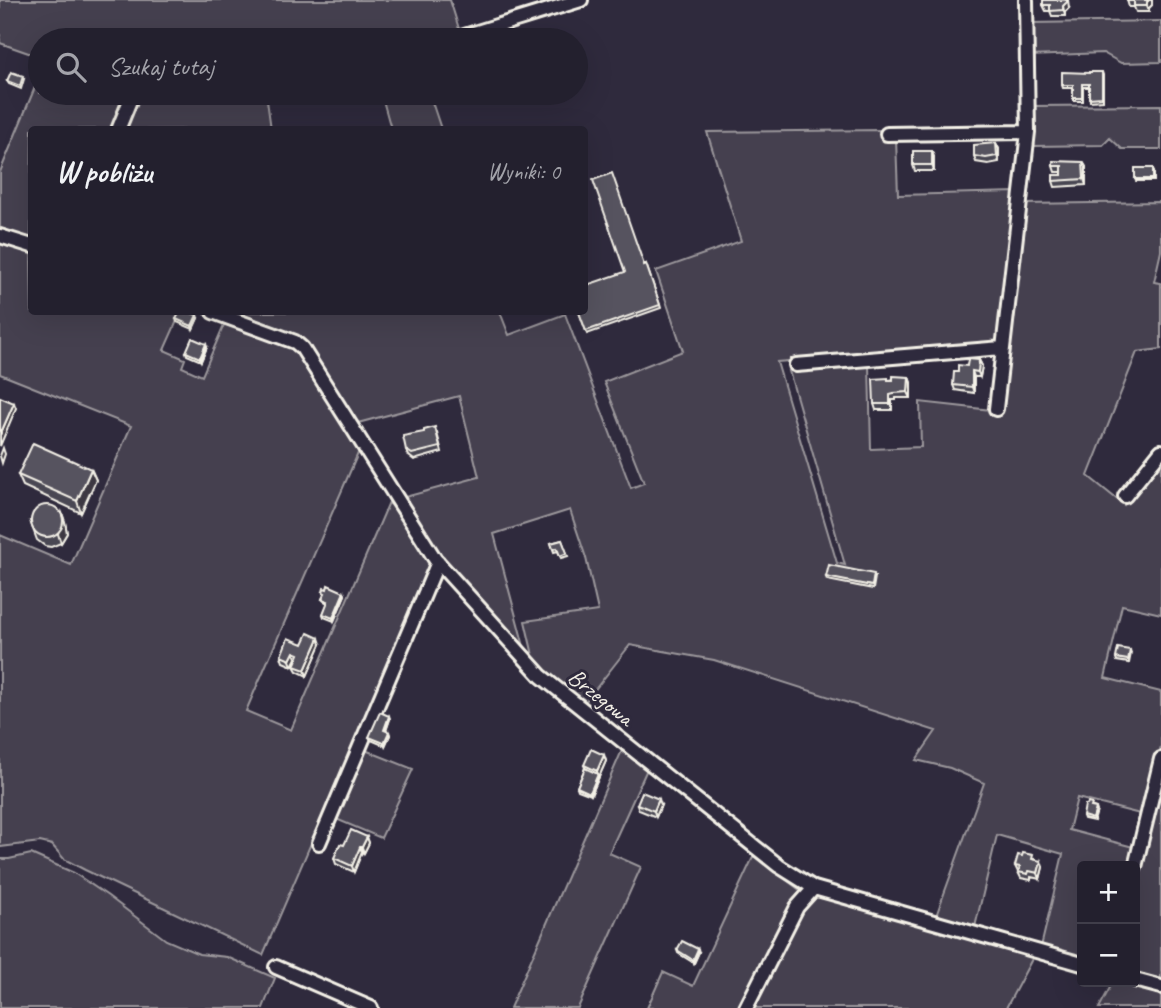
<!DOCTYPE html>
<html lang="pl">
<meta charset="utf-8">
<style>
:root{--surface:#23202e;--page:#2b2836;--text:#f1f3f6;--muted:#a3a3aa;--line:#403e4a}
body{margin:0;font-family:Caveat,sans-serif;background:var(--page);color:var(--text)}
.controls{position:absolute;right:21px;bottom:21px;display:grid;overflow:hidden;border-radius:7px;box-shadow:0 7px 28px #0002}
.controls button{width:63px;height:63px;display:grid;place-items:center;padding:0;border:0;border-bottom:2px solid var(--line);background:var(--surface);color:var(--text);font:35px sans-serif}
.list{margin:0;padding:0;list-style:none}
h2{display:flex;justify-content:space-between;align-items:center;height:91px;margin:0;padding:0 28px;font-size:30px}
h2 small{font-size:23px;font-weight:400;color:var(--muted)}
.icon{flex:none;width:38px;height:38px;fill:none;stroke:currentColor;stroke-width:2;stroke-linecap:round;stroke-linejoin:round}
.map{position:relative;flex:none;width:1161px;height:1008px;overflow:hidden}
.search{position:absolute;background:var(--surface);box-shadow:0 7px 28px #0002;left:28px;top:28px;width:560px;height:77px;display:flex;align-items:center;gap:18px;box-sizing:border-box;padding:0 24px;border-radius:38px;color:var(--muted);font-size:26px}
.panel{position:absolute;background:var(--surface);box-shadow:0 7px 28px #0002;left:28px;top:126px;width:560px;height:189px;border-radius:7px}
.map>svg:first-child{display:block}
.green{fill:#454050;stroke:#9c989c;stroke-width:2}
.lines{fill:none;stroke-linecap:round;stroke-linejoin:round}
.minor-casing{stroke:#f4f1e8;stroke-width:18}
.minor{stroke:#2f2a3d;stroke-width:12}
.wall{fill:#4a4752;stroke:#f4f1e8;stroke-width:2}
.shaded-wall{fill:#3c3942;stroke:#f4f1e8;stroke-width:2}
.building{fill:#56525f;stroke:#f4f1e8;stroke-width:2}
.labels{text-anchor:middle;stroke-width:6;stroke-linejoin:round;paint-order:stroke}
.street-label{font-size:24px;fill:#f4f1e8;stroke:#2f2a3d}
</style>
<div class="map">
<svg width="1161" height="1008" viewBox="0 0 1161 1008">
<rect width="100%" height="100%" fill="#2f2a3d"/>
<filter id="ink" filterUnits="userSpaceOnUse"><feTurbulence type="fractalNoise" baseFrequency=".0143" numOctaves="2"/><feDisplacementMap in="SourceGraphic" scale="14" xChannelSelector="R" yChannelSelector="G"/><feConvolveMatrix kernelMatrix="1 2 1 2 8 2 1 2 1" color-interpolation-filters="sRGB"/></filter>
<g filter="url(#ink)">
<!-- green -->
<path class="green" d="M0,0h450l10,32 -27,8h-393v17l-40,-14z
M1161,21v41l-40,1 -18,-10 -73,3v-33z
M40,75v18h86l-14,36 -80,1 -1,109 -31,-11v-56z
M139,93h127l5,36 -147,1z
M381,93h48l12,36h-50z
M1161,105v44h-39l-12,-11 -7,7 -69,1 -4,-5 2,-35z
M882,130l1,9h13l2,56 119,-3 -20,152 -220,18 60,201 8,2 -56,-194 80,-7 2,85 50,-2 -1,-45 71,8v5h6l26,-211 138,-2v49l-7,31 7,1v66l-24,3 -49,124 36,29 37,-47v156l-39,-9 -17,73 56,14v54l-17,69 -67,-17 -8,32 68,18 -4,18h-51v92l-41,-11 22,-93 -66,-19 -22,92 -39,-11 48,-133 -34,-15 -34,-8 20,-29 -222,-71 -84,-15 -44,56 -45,-31 -6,-6 -10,-43 73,-10 -12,-53 -16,-48 -76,24 32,120 -97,-112 -28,-44 78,-21 -20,-81 -105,28 -56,-88 -67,-24h269l9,23 56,-21 66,174 13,-5 -40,-101 79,-31 -27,-80 85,-30 -34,-109z
M0,239l31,11 1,62h149l-17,38 21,9 -3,8 20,9 24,-56 68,26 65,105 -113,260 45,19 98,-228 43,60 -169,393 -178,-85 -21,-11 -12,-14 -12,-3 -40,5v-312l71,30 60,-139 -131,-52z
M623,748l25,19 -39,86 32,14 -63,141h-68z
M365,750l48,19 -32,69 -45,-19z
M1161,771v212l-26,-8v-94z
M31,854l43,19 34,23 58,44 33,14 28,3 48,21 -12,30h-263v-149h9z
M754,855l47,36 1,7 -60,110h-95l16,-36 30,14z
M812,894l221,63 -27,51h-255z
M1113,982h8l40,12v14h-62z"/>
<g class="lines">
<defs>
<path id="minor" d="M451,40l130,-40
M118,130l15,-37
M887,134l141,-2
M0,236l32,10
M213,312l82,30 7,6 133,211 106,117 238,190 35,22 268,76
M796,365l206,-17
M996,409l32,-277 -2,-132
M1125,496l36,-45
M319,843l119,-281
M1135,867l26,-108
M276,967l95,41
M1135,980l26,7
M746,1008l51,-101 17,-19"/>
</defs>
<!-- minor casing -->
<use href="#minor" class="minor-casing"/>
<!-- minor -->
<use href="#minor" class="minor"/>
</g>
<!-- wall -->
<path class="wall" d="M1043,0l26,8 -4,4v4h-13l-2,-5h-4l-3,-6z
M1127,0h25v5l-3,3v4h-13l-2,-5h-5z
M1102,72l1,3v25l-13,1 -1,-14h-6v14h-9l-1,-13h-10l-1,-3 27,-12z
M24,79l-3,10 -12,-5 -2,-3z
M996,143l3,6v13l-11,2 -12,-2 -2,-6z
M934,157v14h-19l-2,-6z
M1083,162l3,5v18l-31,2 -2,-6 9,-6v-3h-7l-2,-6z
M1154,171v10h-18l-1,-2z
M646,264l15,44 -74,26 -8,-22z
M185,314l13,4 -5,11 -16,-7 -1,-3z
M207,347l-6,14 -14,-6 -1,-3z
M979,360l3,6 -2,11h-6v16l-19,-3 -2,-5 5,-13z
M909,377l2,6v15h-15v2h-4v10h-16l-2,-6 15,-24z
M437,433l5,19 -28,8 -5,-4 -3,-6z
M91,469l5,11 -15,33 -58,-27 -5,-11z
M62,513l3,9 2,11 -6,10 -10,4 -6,-1 -8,-6 -7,-19z
M562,540l6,16 -7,2 -3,-7 -4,1 -3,-9z
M826,577h49l-2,12 -46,-9z
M323,592h21l1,3 -11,26 -10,-4 -1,-3 5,-11 -4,-2 -2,-2 2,-4z
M303,644h18l-14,32 -10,-5 -3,-5 3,-8h-1l-4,8 -9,-4 -2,-6z
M1130,650l1,3 -2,10 -12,-2 -1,-3z
M389,716l1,3 -4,12 3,1 1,3 -5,11 -14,-6 -2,-3z
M604,755l2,6 -15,34 -13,-5 -1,-3 8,-19 -1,-3z
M637,804l24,1 -5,12 -17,-7z
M1093,807l3,1 1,3 -3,10 -10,-2 -1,-3z
M367,837l2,6 -5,10 -2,-1 -8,20 -18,-8 -2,-6 10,-13z
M1034,859l9,8 -3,12 -9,-2v3l-10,-2 -6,-12z
M677,950l22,2 -5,11 -16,-10z"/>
<!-- shaded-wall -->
<path class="shaded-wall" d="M1067,0h1l1,8 -4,4v4l-2,-10z
M1149,0h3v5l-3,3v4l-2,-6v-4z
M996,143l3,6v13l-2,-6z
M932,151l2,6v14l-2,-6z
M1083,162l3,5v18l-2,-6z
M197,315l1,3 -5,11 -1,-3z
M206,344l1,3 -6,14 -1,-3z
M979,360l3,6 -2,11 -2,-5z
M972,371l2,6v16l-2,-6z
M909,377l2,6v15l-3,-6z
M14,403l2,5 -16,38v-11z
M3,448l2,6 -3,9 -2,-7z
M91,469l5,11 -15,33 -4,-12z
M62,513l3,9 2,11 -6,10 -3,-9z
M344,592l1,3 -11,26 -1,-3z
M319,638l2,6 -14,32 -2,-6z
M294,652l2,6 -4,8 -2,-6z
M389,716l1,3 -5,14 -1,-3z
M389,732l1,3 -5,11 -1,-3z
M604,755l2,6 -7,16 -2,-6z
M598,774l1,3 -8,18 -1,-2z
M659,799l2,6 -5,12 -2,-6z
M367,837l2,6 -5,10 -2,-6z
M360,847l2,5 -8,20 -2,-6z
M1041,861l2,6 -3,12 -2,-6z
M698,949l1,3 -5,11 -1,-3z"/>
<!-- building -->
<path class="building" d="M1043,0h24v2l-4,4v4l-13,1v-6h-7z
M1127,0h22l-2,2v4h-13v-5h-7z
M11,72l12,4 -3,10 -13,-5z
M1062,72l27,1v-1h13v25l-13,1v-14h-7v14h-9v-13h-11z
M996,143l1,13 -11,2 -12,-2v-11z
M913,151h19v14h-19z
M1053,161l30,1 1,17 -31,2v-6h9v-9h-9z
M1135,168h18v11h-18z
M612,173l32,92 2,-1 14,41 -74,26 -7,-19h5v-26l41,-14 -32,-92z
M180,312l5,2 1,-2h3l8,3 -5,11 -16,-7z
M192,338l14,6 -6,14 -14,-6z
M968,359l11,1 -1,12 -6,-1v16l-19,-2 1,-13h4v-7l9,1z
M893,376l16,1 -1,15 -14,1v1l-4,1v9h-16l-1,-25 15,-1v2h5z
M0,397l14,6 -14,32z
M435,427l5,20 -28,7 -6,-4 -3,-14 21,-4v-2z
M33,443l58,26 -14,32 -59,-26z
M31 521a16 16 0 1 1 32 0a16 16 0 1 1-32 0Z
M562,540l5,13 -7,3 -3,-8 -4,1 -2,-6z
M829,565l45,9 -2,12 -46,-9z
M328,585l16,7 -11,26 -10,-4 5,-13 -6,-2 3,-6 -2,-1 1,-4 3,1z
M308,633l11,5 -14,32 -11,-4 5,-12 -5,-2 -4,8 -9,-4 7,-18 15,6z
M1118,648l12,2 -2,10 -12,-2z
M380,712l9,4 -5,14 5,2 -5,11 -15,-6z
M591,749l13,6 -7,16 -13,-6z
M585,768l13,6 -8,19 -13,-6z
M642,792l17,7 -5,12 -17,-7z
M1088,803l4,1 -1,3 5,1 -3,11 -10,-3 2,-11h2z
M351,830l16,7 -5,10h-2l-8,19 -18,-8 6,-14 4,1z
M1023,853l10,2 -1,4 9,2 -3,12 -9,-2 -1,3 -10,-2 2,-5 -5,-1 3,-11 4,1z
M682,941l16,8 -5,11 -16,-10z"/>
</g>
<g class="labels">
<!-- street labels -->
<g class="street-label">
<text transform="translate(601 697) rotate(39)" y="8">Brzegowa</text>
</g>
</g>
</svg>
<div class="controls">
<button>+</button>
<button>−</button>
</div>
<div class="search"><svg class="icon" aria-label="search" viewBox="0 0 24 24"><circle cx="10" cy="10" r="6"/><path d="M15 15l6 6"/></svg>Szukaj tutaj</div>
<section class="panel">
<h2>W pobliżu<small>Wyniki: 0</small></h2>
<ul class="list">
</ul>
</section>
</div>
